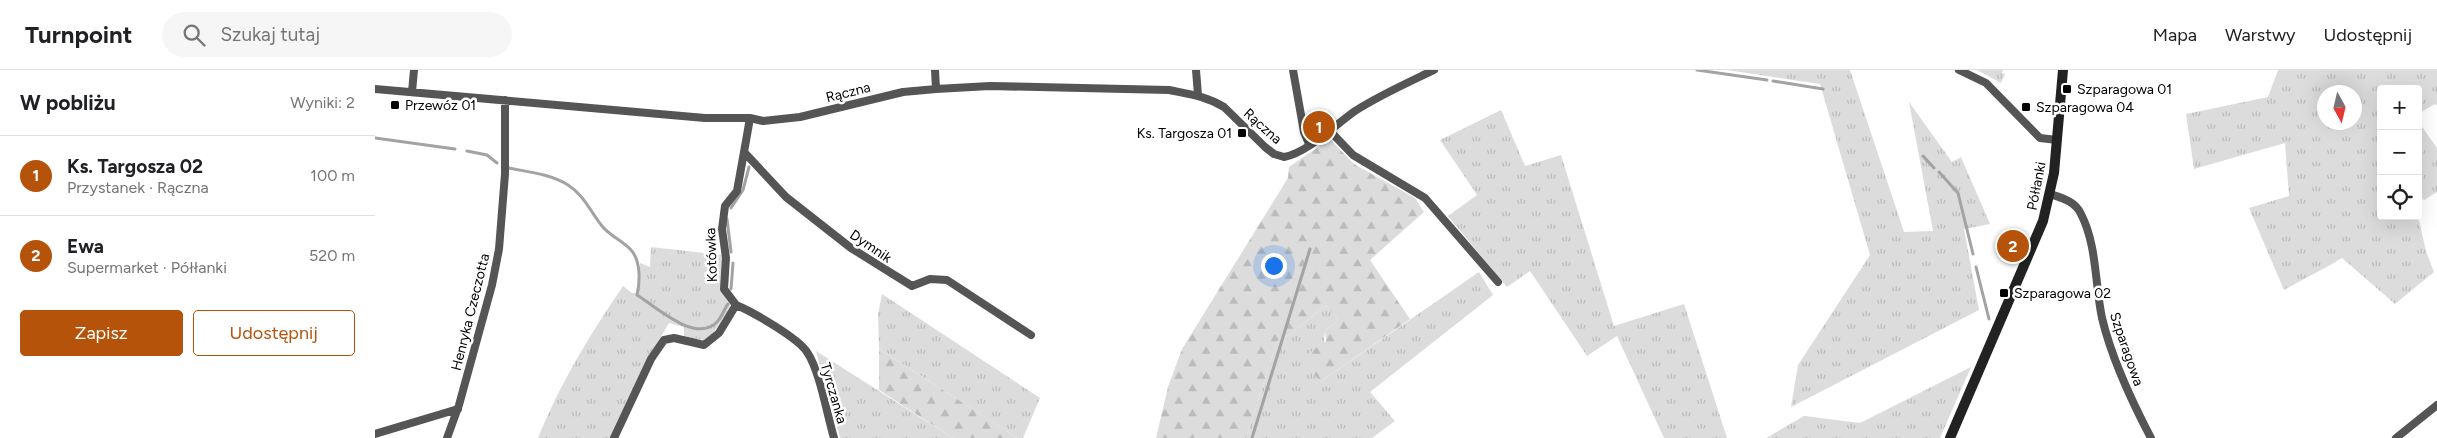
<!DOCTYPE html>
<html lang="pl">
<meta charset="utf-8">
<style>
:root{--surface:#fff;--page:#f6f6f6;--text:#202124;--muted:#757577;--line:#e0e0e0;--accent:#b45309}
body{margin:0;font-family:Figtree,sans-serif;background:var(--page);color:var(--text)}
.controls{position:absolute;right:15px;top:15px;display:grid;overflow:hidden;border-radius:5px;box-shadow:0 5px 20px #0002}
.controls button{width:45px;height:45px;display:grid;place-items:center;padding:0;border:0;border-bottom:1px solid var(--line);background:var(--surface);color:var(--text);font:25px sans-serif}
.compass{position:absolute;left:1942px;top:15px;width:45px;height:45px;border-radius:50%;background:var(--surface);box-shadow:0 5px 20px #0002;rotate:172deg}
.you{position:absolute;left:898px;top:195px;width:18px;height:18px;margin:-12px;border:4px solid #fff;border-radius:50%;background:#1a73e8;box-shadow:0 0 0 8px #1a73e833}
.badge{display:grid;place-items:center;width:32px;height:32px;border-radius:50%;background:var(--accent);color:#fff;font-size:16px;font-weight:700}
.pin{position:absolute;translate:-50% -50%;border:2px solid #fff;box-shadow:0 1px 5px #0006}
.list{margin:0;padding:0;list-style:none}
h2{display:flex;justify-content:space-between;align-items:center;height:65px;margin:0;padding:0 20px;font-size:21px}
h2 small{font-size:16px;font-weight:400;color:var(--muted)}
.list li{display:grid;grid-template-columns:32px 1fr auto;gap:15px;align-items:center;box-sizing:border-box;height:80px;padding:0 20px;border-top:1px solid var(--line)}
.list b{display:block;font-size:19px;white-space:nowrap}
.list p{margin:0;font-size:16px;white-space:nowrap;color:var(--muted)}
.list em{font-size:16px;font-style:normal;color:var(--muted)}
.actions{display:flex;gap:10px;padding:15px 20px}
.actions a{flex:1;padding:11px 0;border:1px solid var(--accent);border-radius:5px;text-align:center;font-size:18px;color:var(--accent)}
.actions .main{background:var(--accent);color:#fff}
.icon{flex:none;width:28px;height:28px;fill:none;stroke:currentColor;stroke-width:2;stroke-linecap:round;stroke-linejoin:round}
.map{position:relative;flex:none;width:2062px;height:368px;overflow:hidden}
header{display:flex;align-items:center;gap:30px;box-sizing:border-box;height:70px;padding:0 25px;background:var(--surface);border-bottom:1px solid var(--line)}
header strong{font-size:24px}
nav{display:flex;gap:28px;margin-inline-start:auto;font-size:18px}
.search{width:350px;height:45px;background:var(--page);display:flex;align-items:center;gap:12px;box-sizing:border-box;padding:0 18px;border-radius:28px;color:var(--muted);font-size:19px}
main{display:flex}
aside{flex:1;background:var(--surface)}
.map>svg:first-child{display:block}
.grass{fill:url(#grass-tufts);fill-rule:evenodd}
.forest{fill:url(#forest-firs)}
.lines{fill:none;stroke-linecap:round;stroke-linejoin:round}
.stream{stroke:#a3a3a3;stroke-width:3}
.street{stroke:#555;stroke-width:8}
.secondary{stroke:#222;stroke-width:10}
.poi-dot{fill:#000;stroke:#fff;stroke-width:2}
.labels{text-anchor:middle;stroke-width:5;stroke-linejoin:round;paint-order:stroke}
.poi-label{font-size:14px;fill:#000;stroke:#fff;text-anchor:start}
.street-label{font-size:14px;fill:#000;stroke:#fff}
</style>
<header>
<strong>Turnpoint</strong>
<div class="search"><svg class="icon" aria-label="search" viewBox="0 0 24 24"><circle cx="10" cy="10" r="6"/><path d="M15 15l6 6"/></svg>Szukaj tutaj</div>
<nav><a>Mapa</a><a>Warstwy</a><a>Udostępnij</a></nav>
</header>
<main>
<aside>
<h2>W pobliżu<small>Wyniki: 2</small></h2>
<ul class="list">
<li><span class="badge">1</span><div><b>Ks. Targosza 02</b><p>Przystanek · Rączna</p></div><em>100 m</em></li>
<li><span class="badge">2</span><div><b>Ewa</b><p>Supermarket · Półłanki</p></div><em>520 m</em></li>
</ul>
<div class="actions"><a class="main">Zapisz</a><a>Udostępnij</a></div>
</aside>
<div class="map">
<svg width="2062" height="368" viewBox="0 0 2062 368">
<defs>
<pattern id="grass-tufts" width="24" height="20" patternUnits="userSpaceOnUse" patternTransform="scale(1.25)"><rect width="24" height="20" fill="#dcdcdc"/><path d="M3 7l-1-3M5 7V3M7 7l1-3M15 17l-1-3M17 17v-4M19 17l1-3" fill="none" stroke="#bbb"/></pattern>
<pattern id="forest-firs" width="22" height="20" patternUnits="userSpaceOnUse" patternTransform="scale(1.25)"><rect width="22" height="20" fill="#dcdcdc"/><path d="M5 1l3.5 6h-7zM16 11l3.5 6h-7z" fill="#bbb"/></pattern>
</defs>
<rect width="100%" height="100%" fill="#fff"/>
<!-- grass -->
<path class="grass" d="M1352,0h123l54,162 29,-1 -24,-129 43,60 9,-5 29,67 -26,5 15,81 -188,97 7,-42 72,-110 -50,-171z
M1602,0h26l-1,3 3,1 -4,9z
M1903,0h159v36l-2,-2 -17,10v-25h-37v127h37l8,35 8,21 -39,32 -53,-46c-19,12 -39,21 -58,32l-35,-82 40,-12 -4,-53 -91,26 -8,-55 82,-17zM1950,22h30v30h-30z
M1126,40l24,56 36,-11 53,171 70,-22 43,134h-63l-47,-102 -30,20 -57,-85 -23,16 -59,-71 29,-21 -37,-55z
M2043,51l19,27v44l-13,8 -6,-7z
M276,177l72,8v38l8,14 -7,14 -18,19 -22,-2v-11l-15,-4 -23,39 -35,76h-73c24,-58 50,-100 85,-152l9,7h7l1,-30 10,4z
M1104,202l14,23 -123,97 25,29 -23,17h-126l31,-97 12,-6 37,-30 12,15 -13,11 -5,51z
M507,224l158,104 -17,40h-5l-139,-89 -1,-35z
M441,281l137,87h-113z
M1596,297l-31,71h-174l38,-22 56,7z"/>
<!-- forest -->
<path class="forest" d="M955,69l24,25 61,34 9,14 -54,48 40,59 -90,63 -18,-24 24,-17 -1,-10 13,-11 -12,-15 -37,30 -12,6 -31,97h-90l12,-51 14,-38 106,-171 1,-11z
M504,279l139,89h-65l-74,-48z"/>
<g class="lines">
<!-- stream -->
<path class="stream" d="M1322,0l70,10
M1398,11l50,8
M0,68l80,11
M92,81l20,4 10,8
M1548,86l11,12
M134,98c19,4 42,6 59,17 16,10 22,26 34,41 8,10 21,15 29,24 10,11 9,32 6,45 19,12 59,49 80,27 5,-5 7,-13 11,-18
M1564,102l19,21 15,61
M356,138l12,-18 6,-23
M352,149l4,33
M1601,197l13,52
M356,219l2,-26
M877,368l58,-189"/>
<!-- street -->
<path class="street" d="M560,0l1,19
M821,0l2,25
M918,0l11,62 5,12
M1584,0l27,13 54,55 17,2
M0,19l330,29h45l13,3 37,-4 103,-25 33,-3 54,-3 179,4c19,4 37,6 55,17l41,40 9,7 10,3c23,-4 51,-32 71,-46 25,-16 52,-28 79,-41
M37,22l2,-22
M375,48l-6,34 42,45 65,51 61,38 18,-7 17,1 84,55
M954,60l24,25 72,43 73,84
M1675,124c12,4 25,7 31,20 16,31 14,71 21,104 10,42 29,82 49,120
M361,235c17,7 62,33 71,47 13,19 20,63 27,86
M0,364l83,-25
M72,368l12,-33 33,-120 7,-36 6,-75v-74
M239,368l37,-79 13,-19 10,-2 30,7 15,-12 17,-28 -12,-16 2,-31 -4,-29 3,-23 12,-15 7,-39
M2021,368l41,-33"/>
<!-- secondary -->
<path class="secondary" d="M1575,368l93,-217 11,-48 9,-103"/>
</g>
<!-- markers -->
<g class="poi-dot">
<rect x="1687" y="14" width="10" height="10" rx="2.5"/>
<rect x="15" y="30" width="10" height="10" rx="2.5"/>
<rect x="1646" y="32" width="10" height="10" rx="2.5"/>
<rect x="862" y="58" width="10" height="10" rx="2.5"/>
<rect x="1624" y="218" width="10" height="10" rx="2.5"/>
</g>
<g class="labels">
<!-- poi labels -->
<g class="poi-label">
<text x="1702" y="24">Szparagowa 01</text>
<text x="30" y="40">Przewóz 01</text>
<text x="1661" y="42">Szparagowa 04</text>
<text x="857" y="68" text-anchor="end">Ks. Targosza 01</text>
<text x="1639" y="228">Szparagowa 02</text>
</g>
<!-- street labels -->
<g class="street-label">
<text transform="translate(473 22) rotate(-14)" y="5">Rączna</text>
<text transform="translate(888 56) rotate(42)" y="5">Rączna</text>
<text transform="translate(1661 116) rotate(-79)" y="5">Półłanki</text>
<text transform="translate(496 176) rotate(34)" y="5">Dymnik</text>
<text transform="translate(336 185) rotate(-92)" y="5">Kotówka</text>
<text transform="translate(95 242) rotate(-76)" y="5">Henryka Czeczotta</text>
<text transform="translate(1752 279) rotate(71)" y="5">Szparagowa</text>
<text transform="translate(459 323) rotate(74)" y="5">Tyrczanka</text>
</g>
</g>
</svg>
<div class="controls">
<button>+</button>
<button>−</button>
<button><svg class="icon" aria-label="locate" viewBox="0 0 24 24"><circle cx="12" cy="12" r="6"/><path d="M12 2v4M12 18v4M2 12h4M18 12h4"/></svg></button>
</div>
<svg class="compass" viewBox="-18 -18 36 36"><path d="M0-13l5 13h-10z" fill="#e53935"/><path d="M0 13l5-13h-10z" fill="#757577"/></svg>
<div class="you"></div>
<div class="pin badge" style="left:944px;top:57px">1</div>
<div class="pin badge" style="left:1638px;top:176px">2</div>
</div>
</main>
